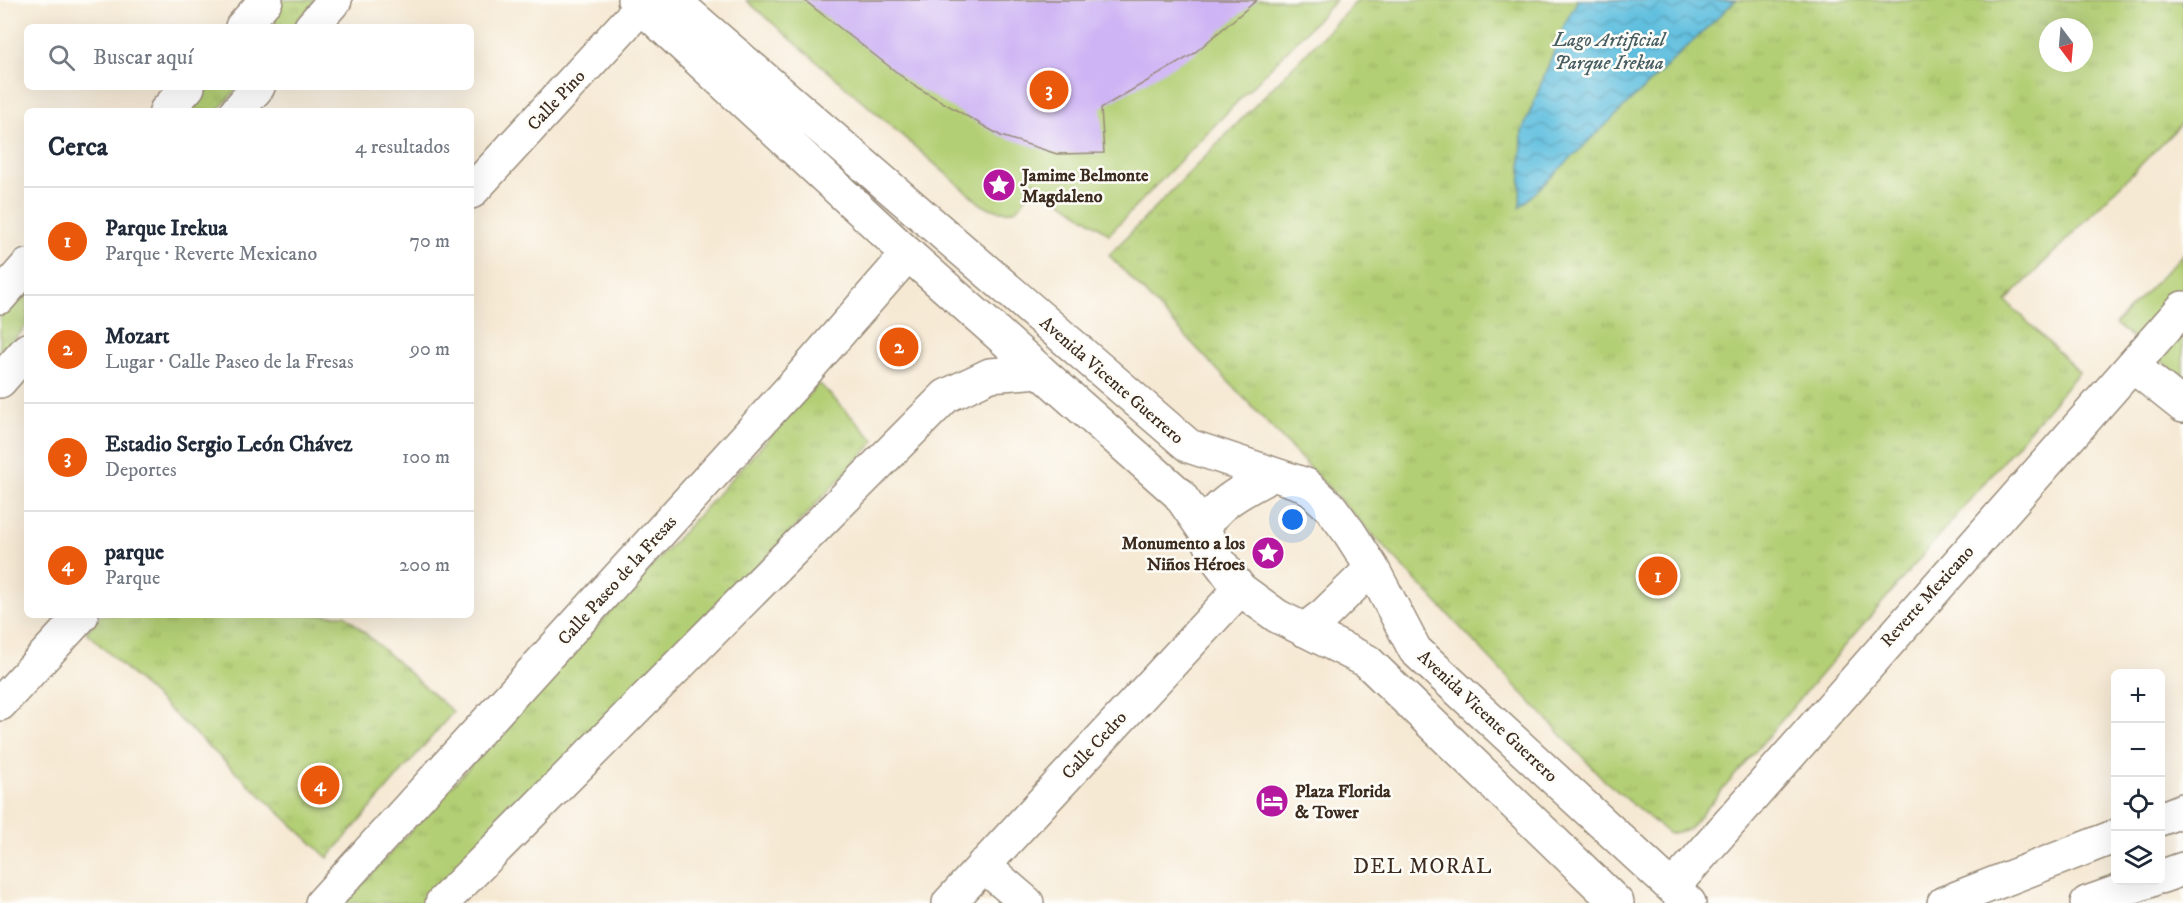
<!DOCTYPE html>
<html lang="es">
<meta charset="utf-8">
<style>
:root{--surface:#fff;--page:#f6f6f7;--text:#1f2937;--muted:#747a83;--line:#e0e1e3;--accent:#ea580c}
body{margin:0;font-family:"IM FELL DW Pica",serif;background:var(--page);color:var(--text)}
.controls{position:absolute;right:18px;bottom:18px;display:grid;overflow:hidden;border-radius:9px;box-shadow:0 6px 24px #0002}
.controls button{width:54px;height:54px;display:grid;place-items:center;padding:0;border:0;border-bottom:2px solid var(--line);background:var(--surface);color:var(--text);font:30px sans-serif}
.compass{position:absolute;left:2039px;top:18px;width:54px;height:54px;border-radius:50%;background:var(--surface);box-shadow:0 6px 24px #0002;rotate:164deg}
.you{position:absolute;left:1293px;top:520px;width:21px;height:21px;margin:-15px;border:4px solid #fff;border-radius:50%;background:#1a73e8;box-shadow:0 0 0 9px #1a73e833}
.badge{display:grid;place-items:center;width:39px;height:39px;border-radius:50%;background:var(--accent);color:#fff;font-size:20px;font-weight:700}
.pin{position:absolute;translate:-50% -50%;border:3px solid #fff;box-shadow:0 2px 6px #0006}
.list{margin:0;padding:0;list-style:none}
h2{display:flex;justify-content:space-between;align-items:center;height:78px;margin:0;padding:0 24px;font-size:26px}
h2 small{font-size:20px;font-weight:400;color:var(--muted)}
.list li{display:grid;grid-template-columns:39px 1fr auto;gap:18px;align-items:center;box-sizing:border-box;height:108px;padding:0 24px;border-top:2px solid var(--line)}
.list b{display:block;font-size:22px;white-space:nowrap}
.list p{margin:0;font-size:20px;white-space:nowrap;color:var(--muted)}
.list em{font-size:20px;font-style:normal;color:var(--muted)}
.icon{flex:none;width:33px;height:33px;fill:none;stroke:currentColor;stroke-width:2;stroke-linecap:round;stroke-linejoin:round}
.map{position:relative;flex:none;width:2183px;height:903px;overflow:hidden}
.search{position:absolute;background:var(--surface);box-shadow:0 6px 24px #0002;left:24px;top:24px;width:450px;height:66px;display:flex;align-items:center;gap:15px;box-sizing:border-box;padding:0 21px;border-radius:9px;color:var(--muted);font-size:22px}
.panel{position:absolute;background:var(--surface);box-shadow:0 6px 24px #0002;left:24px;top:108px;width:450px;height:510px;border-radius:9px}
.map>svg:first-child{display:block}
.grass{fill:#b3cf75;stroke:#777c4a;stroke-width:1.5}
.park{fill:url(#park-tufts);stroke:#777c4a;stroke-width:1.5;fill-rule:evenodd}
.water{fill:url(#water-waves);stroke:#4e747e;stroke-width:1.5}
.building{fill:#ceb4f4}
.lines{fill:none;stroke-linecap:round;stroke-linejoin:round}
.street-casing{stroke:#988a79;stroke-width:36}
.secondary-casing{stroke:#988a79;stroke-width:36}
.primary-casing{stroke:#988a79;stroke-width:36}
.street{stroke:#fff;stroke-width:33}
.secondary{stroke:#fff;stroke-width:33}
.primary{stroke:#fff;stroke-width:33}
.labels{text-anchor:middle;stroke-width:5;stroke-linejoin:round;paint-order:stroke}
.street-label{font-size:18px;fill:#3b2a1e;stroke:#fdfcf7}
.poi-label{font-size:18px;font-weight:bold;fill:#3b2a1e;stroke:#fdfcf7;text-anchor:start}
.water-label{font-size:20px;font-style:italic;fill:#485e62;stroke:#fdfcf7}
.quarter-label{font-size:21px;letter-spacing:1.5px;fill:#3b2a1e;stroke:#fdfcf7}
</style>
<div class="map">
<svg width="2183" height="903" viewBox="0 0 2183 903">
<defs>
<pattern id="park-tufts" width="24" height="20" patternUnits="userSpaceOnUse" patternTransform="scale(1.5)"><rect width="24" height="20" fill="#b3cf75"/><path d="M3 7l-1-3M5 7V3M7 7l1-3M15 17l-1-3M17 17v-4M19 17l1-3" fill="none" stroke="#9bb265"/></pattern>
<pattern id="water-waves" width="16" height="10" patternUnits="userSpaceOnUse" patternTransform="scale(1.5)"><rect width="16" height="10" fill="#60bfdf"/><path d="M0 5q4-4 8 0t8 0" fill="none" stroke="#509bb4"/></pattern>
</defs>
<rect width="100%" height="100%" fill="#fdfcf7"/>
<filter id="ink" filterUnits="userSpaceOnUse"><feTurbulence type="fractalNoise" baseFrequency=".0167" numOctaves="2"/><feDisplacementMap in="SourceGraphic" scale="12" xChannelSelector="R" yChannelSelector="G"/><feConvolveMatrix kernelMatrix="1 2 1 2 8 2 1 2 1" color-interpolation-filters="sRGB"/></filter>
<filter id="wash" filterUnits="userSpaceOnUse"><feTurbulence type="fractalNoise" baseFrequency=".008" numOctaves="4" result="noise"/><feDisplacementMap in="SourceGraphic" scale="24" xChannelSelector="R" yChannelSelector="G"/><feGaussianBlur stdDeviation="1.35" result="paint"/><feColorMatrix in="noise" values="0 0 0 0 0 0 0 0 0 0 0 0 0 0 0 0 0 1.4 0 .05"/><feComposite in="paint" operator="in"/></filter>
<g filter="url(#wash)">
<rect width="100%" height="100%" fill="#f6e9d4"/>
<!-- grass -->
<path class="grass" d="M746,0h590l-227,234 -76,-53c-12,31 -19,37 -51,24z
M2183,254v124l-68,-54z"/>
<!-- park -->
<path class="park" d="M266,0h50l-24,27h-49z
M1358,0h825v122l-177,179 73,71 -390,457 -20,5 -64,-53 -496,-526zM2048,27h36v36h-36z
M190,87h49l-22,24h-48z
M27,274v51l-27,31v-51z
M819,383l56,58 -431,462h-99z
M101,615h244l108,97 -125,146 -242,-226z"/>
<!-- water -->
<path class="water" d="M1578,0h158l-216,207 2,-75 43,-109z"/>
<g id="blocks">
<!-- building -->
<path class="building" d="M804,0h453l-65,55 -91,53 3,45 -47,1 -56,-18 -88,-51z"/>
</g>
</g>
<g filter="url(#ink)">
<use href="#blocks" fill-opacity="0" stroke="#988a79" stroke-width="1.5"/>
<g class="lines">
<defs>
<path id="street" d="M471,192l170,-185
M2134,367l49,39
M0,704l82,-89
M983,865l44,38
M1673,887l510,-579
M322,903l470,-516 116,-133
M442,903l504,-507 44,-21 50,-4
M949,903l291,-314"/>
<path id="secondary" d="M2160,819l23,-9
M2160,877l23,-8
M1944,903l172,-67
M2087,903l64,-23"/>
<path id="primary" d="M634,0l274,254 271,240 25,36 14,30 22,29 37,27 90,45 250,242
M673,0l516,446 117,39 25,23 18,24 23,36 43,82 274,253
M242,27l24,-27
M311,27l24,-27
M166,111l22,-24
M237,111l21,-24
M0,297l27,-31
M0,381l27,-31
M1204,530c10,-27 44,-42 68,-55
M1304,630l21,-16 47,-46"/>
</defs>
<!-- street casing -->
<use href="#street" class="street-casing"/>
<!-- secondary casing -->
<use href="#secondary" class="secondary-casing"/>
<!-- primary casing -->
<use href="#primary" class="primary-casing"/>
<!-- street -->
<use href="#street" class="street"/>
<!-- secondary -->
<use href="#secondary" class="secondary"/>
<!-- primary -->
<use href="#primary" class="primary"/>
</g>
</g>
<!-- icons -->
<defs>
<symbol id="sight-disc" viewBox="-11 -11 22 22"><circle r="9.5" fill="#b5179e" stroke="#fdfcf7"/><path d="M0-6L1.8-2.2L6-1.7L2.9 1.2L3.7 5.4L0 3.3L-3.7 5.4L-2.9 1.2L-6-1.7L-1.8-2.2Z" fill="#fff"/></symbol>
<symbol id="hotel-disc" viewBox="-11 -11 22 22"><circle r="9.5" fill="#b5179e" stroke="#fdfcf7"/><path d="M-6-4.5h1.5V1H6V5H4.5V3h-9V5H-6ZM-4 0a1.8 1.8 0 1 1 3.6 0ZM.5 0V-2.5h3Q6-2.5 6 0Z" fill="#fff"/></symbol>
</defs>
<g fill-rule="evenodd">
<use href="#sight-disc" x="980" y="166" width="38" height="38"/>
<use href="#sight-disc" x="1249" y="534" width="38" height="38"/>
<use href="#hotel-disc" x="1253" y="782" width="38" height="38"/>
</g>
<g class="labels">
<!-- street labels -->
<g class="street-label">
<text transform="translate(556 100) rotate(-47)" y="6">Calle Pino</text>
<text transform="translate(1112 380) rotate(41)" y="6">Avenida Vicente Guerrero</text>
<text transform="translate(617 580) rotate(-48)" y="6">Calle Paseo de la Fresas</text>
<text transform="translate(1927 596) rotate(-48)" y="6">Reverte Mexicano</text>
<text transform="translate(1488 716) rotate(43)" y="6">Avenida Vicente Guerrero</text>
<text transform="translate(1094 745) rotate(-47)" y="6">Calle Cedro</text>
</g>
<!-- poi labels -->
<g class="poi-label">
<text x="1022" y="181">Jamime Belmonte<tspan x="1022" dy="21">Magdaleno</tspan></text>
<text x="1245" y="549" text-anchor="end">Monumento a los<tspan x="1245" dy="21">Niños Héroes</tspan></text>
<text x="1295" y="797">Plaza Florida<tspan x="1295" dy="21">&amp; Tower</tspan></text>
</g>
<!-- water labels -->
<g class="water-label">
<text x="1609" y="46">Lago Artificial<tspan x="1609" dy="23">Parque Irekua</tspan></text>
</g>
<!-- quarter labels -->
<g class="quarter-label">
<text x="1423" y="873">DEL MORAL</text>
</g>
</g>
</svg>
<div class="controls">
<button>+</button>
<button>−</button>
<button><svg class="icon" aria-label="locate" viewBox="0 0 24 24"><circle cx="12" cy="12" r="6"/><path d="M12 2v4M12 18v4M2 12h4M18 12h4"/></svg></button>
<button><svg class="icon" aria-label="layers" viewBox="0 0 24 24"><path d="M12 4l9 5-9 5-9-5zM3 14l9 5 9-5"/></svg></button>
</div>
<svg class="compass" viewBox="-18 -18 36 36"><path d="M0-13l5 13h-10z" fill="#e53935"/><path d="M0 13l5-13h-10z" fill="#747a83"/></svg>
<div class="you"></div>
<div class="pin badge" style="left:1658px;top:576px">1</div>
<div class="pin badge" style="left:899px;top:347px">2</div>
<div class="pin badge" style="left:1049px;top:90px">3</div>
<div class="pin badge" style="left:320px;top:785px">4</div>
<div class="search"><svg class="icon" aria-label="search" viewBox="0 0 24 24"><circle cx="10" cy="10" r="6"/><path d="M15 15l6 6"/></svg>Buscar aquí</div>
<section class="panel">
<h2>Cerca<small>4 resultados</small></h2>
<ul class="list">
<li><span class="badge">1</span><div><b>Parque Irekua</b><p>Parque · Reverte Mexicano</p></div><em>70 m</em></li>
<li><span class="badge">2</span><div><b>Mozart</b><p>Lugar · Calle Paseo de la Fresas</p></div><em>90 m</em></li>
<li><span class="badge">3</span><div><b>Estadio Sergio León Chávez</b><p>Deportes</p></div><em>100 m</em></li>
<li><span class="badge">4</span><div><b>parque</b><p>Parque</p></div><em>200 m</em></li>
</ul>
</section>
</div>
